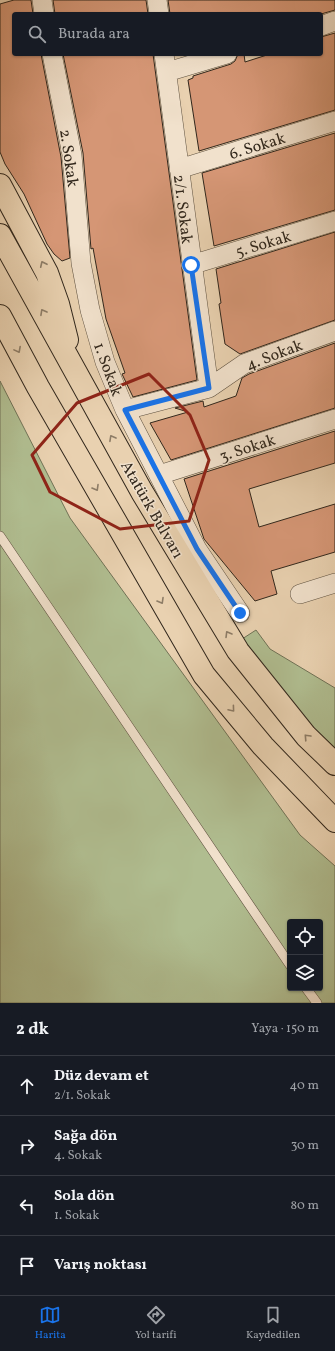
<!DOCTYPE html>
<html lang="tr">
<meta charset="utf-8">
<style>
:root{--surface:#171b24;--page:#20242c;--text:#f1f3f6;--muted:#9ea1a6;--line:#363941;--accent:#1a73e8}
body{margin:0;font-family:Vollkorn,serif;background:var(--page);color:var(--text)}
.controls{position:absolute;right:12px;bottom:12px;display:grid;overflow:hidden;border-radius:4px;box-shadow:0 1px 3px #0004}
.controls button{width:36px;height:36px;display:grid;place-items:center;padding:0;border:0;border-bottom:1px solid var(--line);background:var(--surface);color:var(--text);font:20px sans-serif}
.stop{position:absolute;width:12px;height:12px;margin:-9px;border:3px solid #1a73e8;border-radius:50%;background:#fff}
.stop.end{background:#1a73e8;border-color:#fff;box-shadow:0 1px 4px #0008}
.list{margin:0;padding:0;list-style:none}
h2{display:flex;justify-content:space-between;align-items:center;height:52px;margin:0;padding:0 16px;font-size:17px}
h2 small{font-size:13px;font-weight:400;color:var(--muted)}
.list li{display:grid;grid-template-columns:26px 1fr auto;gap:12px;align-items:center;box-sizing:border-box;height:60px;padding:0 16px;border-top:1px solid var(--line)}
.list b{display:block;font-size:15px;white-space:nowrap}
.list p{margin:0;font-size:13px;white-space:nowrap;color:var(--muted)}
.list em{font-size:13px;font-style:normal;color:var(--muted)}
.icon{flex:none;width:22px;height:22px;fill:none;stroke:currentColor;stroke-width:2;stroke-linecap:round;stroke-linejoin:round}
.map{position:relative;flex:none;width:335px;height:1003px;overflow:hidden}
.search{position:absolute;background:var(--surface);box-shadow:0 1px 3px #0004;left:12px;right:12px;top:12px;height:44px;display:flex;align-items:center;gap:10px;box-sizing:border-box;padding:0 14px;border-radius:4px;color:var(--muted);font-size:15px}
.sheet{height:292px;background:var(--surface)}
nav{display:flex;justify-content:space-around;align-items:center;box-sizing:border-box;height:56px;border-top:1px solid var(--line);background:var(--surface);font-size:11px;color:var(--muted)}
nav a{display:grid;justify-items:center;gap:2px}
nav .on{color:var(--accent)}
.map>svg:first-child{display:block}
.green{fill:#b0bd90;stroke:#707256;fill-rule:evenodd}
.building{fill:#d59675;stroke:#31271c}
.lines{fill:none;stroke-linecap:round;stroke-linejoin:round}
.lane-casing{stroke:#5f5241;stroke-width:10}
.street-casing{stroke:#5f5241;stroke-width:20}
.highway-casing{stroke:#31271c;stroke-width:24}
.lane{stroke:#f1e1cc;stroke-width:9}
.street{stroke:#f1e1cc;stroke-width:19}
.highway{stroke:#e9d1b0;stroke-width:22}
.oneway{stroke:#8d7c66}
.route{stroke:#1a73e8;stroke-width:5}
.marked{fill:none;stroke:#8f2418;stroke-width:3;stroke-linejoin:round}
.labels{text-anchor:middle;stroke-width:3;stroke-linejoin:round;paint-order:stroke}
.street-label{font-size:16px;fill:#31271c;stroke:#f1e1cc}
</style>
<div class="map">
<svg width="335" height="1003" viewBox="0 0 335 1003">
<rect width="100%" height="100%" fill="#e9d1b0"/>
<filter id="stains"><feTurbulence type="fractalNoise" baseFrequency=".005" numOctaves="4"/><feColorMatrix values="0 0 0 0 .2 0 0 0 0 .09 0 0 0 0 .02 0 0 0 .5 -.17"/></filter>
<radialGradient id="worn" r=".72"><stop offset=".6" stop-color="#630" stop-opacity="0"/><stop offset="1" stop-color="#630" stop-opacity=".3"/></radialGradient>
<!-- green -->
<path class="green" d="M0,381l70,137 230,317 35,31v137h-335zM290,922h30v66h-30z
M256,630l14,19 65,39v66l-96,-113z"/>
<!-- building -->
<path class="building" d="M14,0h17l2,14h-19v40h27l20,103 9,101 -8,3 -8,-7 -7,-10 -23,-50 -19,-30 -5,-12v-148z
M53,0h93l2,14h-93z
M168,0h167v10l-14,4h-151z
M335,33v77l-136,41 -11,-71 5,-2v-2l38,-12 4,-3 3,-7h6l1,8 25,-8h51v-17z
M63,54h90l44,326 -64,17 -11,-23 3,-1 -19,-54 -13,-71 -2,1 -8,-96z
M335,133v77l-121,36 -12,-73z
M335,232v88l-95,34 -15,-10 -6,-40 2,-1 -5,-34z
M335,343v65l-164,52 -21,-37 38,-11 -13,-4 28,-7 1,6 32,-11 6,-18 7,-4z
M335,431v32l-86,26 10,38 76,-23v48l-64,19 6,23 -22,7 -51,-62 -20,-60z"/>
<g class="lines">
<defs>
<path id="lane" d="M0,536l290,429
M306,988l11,15"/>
<path id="street" d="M42,0l2,14
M157,0l2,14
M321,26l14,-5
M52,54l20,101 9,108 9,47 15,52 20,48 72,139 43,64
M164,54l45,334
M167,72l60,-18
M179,169l156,-48
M191,265l144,-44
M125,410l84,-22 35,-24 91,-33
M159,475l176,-56
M300,594l35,-11"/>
<path id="highway" d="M0,185l47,88 11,31 9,36
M0,235l142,257 96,159 68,85 29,28
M0,316l38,71 166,288 59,71 72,75"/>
</defs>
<!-- lane casing -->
<use href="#lane" class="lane-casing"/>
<!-- street casing -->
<use href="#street" class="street-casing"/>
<!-- highway casing -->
<use href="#highway" class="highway-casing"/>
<!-- lane -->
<use href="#lane" class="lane"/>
<!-- street -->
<use href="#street" class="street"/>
<!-- highway -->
<use href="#highway" class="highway"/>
</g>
<!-- one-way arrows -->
<defs><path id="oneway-chevron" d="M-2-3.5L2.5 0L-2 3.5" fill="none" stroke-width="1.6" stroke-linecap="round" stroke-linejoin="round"/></defs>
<g class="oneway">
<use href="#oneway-chevron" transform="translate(43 264) rotate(-115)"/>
<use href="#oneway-chevron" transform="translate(43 312) rotate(-119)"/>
<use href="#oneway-chevron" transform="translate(18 350) rotate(62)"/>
<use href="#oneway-chevron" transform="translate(112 438) rotate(-119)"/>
<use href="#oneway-chevron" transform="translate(96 488) rotate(60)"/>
<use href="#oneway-chevron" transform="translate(161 601) rotate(60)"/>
<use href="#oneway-chevron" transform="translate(228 634) rotate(-121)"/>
<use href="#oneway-chevron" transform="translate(232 709) rotate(50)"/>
<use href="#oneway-chevron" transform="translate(307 737) rotate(-133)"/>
</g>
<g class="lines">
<!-- route -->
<path class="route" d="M191,265l18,123 -84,22 72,139 43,64"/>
</g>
<!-- marked area -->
<path class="marked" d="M149,374l41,41 19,45 -20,61 -69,8 -70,-37 -18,-37 45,-52z"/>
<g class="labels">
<!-- street labels -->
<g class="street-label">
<text transform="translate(257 145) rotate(-17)" y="6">6. Sokak</text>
<text transform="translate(70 158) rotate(82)" y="6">2. Sokak</text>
<text transform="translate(184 209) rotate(83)" y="6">2/1. Sokak</text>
<text transform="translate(263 243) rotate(-17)" y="6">5. Sokak</text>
<text transform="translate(274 354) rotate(-21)" y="6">4. Sokak</text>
<text transform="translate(109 369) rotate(70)" y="6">1. Sokak</text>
<text transform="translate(247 447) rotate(-18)" y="6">3. Sokak</text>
<text transform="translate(153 509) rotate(60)" y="6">Atatürk Bulvarı</text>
</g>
</g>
<rect width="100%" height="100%" filter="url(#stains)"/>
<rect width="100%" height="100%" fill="url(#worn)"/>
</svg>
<div class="controls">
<button><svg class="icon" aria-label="locate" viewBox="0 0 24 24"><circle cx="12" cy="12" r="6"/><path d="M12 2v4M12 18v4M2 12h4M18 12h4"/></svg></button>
<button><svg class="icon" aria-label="layers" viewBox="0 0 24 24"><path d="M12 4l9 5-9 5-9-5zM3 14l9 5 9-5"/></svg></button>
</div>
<div class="stop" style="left:191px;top:265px"></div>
<div class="stop end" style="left:240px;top:613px"></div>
<div class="search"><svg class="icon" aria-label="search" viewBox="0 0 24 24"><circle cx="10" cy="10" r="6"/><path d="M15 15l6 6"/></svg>Burada ara</div>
</div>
<section class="sheet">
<h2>2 dk<small>Yaya · 150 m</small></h2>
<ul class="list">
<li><svg class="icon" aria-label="ahead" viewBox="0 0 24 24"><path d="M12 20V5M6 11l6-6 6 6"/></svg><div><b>Düz devam et</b><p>2/1. Sokak</p></div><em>40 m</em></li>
<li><svg class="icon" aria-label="right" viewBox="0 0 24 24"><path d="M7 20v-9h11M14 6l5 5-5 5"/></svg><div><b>Sağa dön</b><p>4. Sokak</p></div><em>30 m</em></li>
<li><svg class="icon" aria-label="left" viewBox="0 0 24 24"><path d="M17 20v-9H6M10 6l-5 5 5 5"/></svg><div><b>Sola dön</b><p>1. Sokak</p></div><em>80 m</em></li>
<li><svg class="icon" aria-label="arrive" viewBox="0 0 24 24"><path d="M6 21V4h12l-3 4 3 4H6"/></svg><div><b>Varış noktası</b></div></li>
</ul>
</section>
<nav>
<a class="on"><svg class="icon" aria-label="map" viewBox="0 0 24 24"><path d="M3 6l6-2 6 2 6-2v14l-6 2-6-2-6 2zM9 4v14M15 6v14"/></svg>Harita</a>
<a><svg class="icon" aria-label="directions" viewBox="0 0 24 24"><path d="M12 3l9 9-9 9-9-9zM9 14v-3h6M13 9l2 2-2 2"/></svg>Yol tarifi</a>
<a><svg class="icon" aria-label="saved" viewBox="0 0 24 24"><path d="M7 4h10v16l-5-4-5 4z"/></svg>Kaydedilen</a>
</nav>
